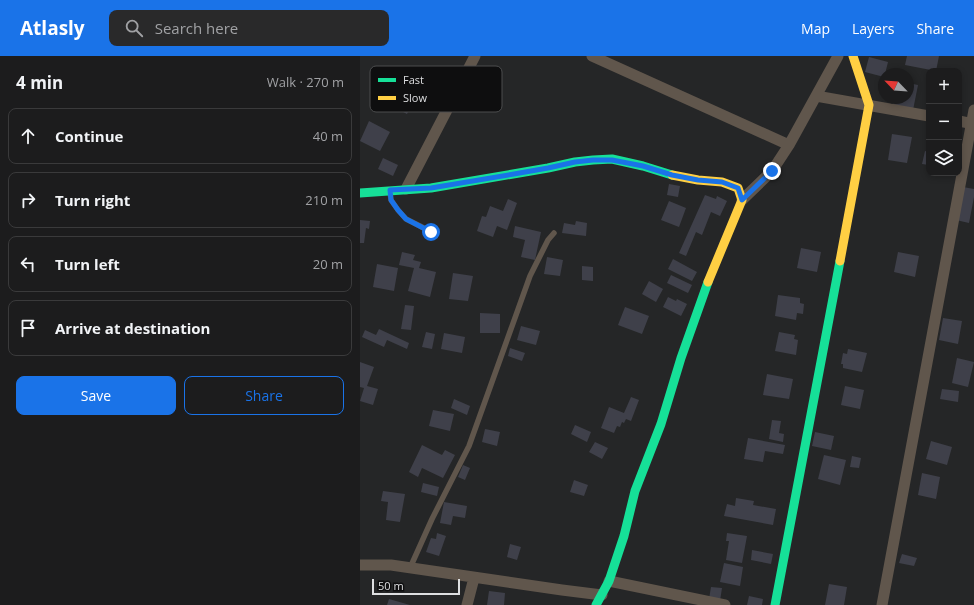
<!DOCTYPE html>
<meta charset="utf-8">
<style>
:root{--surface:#1c1c1d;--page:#29292a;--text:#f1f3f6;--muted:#a0a1a4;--line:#3a3a3b;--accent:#1a73e8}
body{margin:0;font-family:"Open Sans",sans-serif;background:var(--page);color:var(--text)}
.controls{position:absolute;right:12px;top:12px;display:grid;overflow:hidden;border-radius:8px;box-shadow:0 2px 6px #0003}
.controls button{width:36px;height:36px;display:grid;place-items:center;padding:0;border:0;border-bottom:1px solid var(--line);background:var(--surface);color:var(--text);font:20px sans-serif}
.compass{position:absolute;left:518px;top:12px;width:36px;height:36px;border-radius:50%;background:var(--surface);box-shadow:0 2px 6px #0003;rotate:295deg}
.scale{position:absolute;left:12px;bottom:10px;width:88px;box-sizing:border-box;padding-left:4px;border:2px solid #dedfe1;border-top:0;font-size:11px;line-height:14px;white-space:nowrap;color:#dedfe1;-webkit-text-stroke:3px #0e0e0f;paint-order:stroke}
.stop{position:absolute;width:12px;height:12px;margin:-9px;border:3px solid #1a73e8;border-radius:50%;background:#fff}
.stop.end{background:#1a73e8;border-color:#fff;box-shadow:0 1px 4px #0008}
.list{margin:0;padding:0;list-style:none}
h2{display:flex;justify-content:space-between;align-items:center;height:52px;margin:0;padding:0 16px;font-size:17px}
h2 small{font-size:13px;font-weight:400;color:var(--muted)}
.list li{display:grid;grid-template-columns:26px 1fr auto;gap:12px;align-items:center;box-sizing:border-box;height:56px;margin:0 8px 8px;padding:0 8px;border:1px solid var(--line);border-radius:8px}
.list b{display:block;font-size:15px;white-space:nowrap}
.list em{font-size:13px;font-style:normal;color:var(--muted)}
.actions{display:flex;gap:8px;padding:12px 16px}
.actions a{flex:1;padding:9px 0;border:1px solid var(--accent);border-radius:8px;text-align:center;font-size:14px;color:var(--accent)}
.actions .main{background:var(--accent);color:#fff}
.icon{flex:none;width:22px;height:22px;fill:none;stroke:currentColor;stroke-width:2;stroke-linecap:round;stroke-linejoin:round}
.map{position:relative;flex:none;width:614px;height:549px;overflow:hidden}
header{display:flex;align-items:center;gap:24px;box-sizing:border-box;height:56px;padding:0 20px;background:var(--accent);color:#fff}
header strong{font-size:19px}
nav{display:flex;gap:22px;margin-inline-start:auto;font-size:14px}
.search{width:280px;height:36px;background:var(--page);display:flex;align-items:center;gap:10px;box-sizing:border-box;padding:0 14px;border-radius:8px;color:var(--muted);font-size:15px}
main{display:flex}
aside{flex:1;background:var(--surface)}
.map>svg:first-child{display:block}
.building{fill:#3f404a}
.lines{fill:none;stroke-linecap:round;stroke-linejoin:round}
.lane{stroke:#60564c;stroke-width:5.5}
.street{stroke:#60564c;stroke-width:11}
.fast{stroke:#16e098;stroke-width:9}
.slow{stroke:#ffcf43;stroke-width:9}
.route{stroke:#1a73e8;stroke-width:5}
.key{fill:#0e0e0f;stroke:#4c4d4e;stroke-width:1}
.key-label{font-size:11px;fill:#dedfe1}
</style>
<header>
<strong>Atlasly</strong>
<div class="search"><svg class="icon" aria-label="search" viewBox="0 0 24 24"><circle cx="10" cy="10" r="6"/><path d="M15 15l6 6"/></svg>Search here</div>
<nav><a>Map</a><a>Layers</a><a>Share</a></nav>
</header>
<main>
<aside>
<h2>4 min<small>Walk · 270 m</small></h2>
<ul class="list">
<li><svg class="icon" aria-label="ahead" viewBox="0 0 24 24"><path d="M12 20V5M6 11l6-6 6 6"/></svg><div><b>Continue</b></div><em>40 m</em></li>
<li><svg class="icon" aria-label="right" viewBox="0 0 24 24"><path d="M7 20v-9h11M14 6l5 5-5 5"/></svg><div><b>Turn right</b></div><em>210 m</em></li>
<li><svg class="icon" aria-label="left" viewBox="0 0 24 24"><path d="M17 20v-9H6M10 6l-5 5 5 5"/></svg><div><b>Turn left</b></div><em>20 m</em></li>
<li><svg class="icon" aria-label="arrive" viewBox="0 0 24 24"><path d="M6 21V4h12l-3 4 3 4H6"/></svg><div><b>Arrive at destination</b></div></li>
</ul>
<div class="actions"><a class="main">Save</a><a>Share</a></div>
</aside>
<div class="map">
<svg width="614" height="549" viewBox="0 0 614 549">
<rect width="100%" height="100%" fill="#252627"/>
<!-- building -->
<path class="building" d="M547,0h32l-3,15 -31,-6z
M509,1l19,5 -3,12h-1v3l-19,-5z
M34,22l24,13 -11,23 -25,-13z
M548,27l10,2 -5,25 -21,-4 2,-8h14z
M9,65l21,11 -10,19 -20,-10z
M532,78l20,3 -5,26 -19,-3z
M565,95l4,1v13l-7,-1z
M23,102l15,7 -5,11 -15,-7z
M309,128l11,2 -2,11 -11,-2z
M603,131l11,2v8l-5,26 -13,-3z
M345,139l11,4 1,-3 10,5 -7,15 -9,-4 -9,23 -6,-3 -10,24 -7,-3z
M148,143l9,4 -10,27 -10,-4 -4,11 -16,-6 5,-15 4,1 4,-11 13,5z
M309,145l17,7 -7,19 -18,-7z
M0,164l10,1 -1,8 -3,-1 -2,15h-4z
M216,165l11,2 -1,13 -24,-3 2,-10 11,2z
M155,170l26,6 -6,28 -14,-3 4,-17 -12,-3z
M441,192l20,4 -4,20 -20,-4z
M42,196l13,3 -2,5 8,2 -2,6 17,4 -6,25 -22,-6 6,-23 -15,-3z
M538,196l21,4 -4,21 -21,-5z
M187,201l16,3 -3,16 -16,-2z
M313,203l24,13 -5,9 -24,-12z
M17,208l21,4 -4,23 -21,-4z
M222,210l11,1v14l-11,-1z
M93,217l20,3 -5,25 -19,-2z
M311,219l21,10 -4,8 -21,-10z
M289,225l14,8 -7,13 -14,-8z
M418,239l22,3v5l4,1 -1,10 -6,-1 -1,7 -21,-4z
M308,241l8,4 1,-2 10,5 -6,12 -18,-9z
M45,249l9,1 -3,24 -10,-1z
M265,251l24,9 -7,18 -24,-9z
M120,257l20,1v19h-20z
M583,262l19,3 -4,23 -19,-4z
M161,270l19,5 -4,14 -19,-5z
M19,273l30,14 -2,6 -20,-9 -3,7 -22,-10 3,-7 11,5z
M66,276l9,2 -3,15 -10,-2z
M419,276l16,3 -1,4 4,1 -2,15 -21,-4z
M84,277l21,4 -3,16 -21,-4z
M150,292l15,5 -3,8 -14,-5z
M488,293l19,4 -5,19 -19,-4v-4h-2l2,-11 4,1z
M597,302l17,4 -6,25 -16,-4z
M0,306l14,5 -7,19 11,3 -5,16 -13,-4 4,-13 -4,-1z
M407,318l26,5 -4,20 -26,-4z
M485,330l19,4 -4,19 -19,-4z
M582,333l17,2 -1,11 -18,-3z
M271,341l8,3 -8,21 -5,-2 -2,4 -2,-1 -2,5 -3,-1 -3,7 -13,-5 8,-21 15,6z
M94,343l16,7 -3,9 -16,-7z
M73,354l21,4 -4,17 -21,-5z
M412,364l9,1 -2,12 5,1 -1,8 -14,-3z
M215,369l16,7 -4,10 -16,-8z
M125,373l15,3 -3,14 -15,-4z
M455,376l19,4 -3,14 -19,-4z
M388,382l37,7 -2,9 -18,-3 -2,11 -19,-3z
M571,385l21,6 -5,18 -21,-6z
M235,386l13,6 -6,11 -13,-7z
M62,389l20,10 3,-5 10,5 -12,23 -21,-10 -4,9 -9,-5z
M464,399l22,5 -6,25 -22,-6z
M492,400l9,2 -2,10 -9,-1z
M103,409l7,3 -5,12 -7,-3z
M562,417l18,4 -4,22 -18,-4z
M214,424l14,5 -4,11 -14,-4z
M63,427l16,4 -2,9 -16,-4z
M23,435l22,3 -5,28 -14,-2 2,-18 -7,-1z
M376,442l18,3 -1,4 23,4 -3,16 -49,-9 3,-12 8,2z
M84,446l23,4 -2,12 -12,-2 -2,9 -11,-2z
M77,477l9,3 -7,20 -13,-4 5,-14 5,1z
M367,477l20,3 -5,27 -16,-3 3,-19h-3z
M150,488l11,3 -4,13 -10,-3z
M392,494l21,4 -2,10 -20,-4z
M542,498l15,4 -3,8 -15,-3z
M364,507l19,4 -3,19 -20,-4z
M469,528l18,3 -3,18h-19z
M351,531l11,1 -2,13 -11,-2z
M129,535l16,2 -1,12h-17z
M389,540l14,3 -1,6h-15z
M29,543l21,6h-23z"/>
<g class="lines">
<!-- lane -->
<path class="lane" d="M30,136l1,8 7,10 8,9 14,7 16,9
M50,512l22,-49 37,-73 61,-170 18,-36 6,-7"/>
<!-- street -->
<path class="street" d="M232,0l197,89
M456,40l113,20
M599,65l15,3
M46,133l69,-133
M382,144l30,-29 17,-26 49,-89
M0,509h31l171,25 40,5
M249,525l116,24
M107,549l7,-27
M522,549l92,-495"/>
<!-- fast -->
<path class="fast" d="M0,137l71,-5 117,-20 27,-6 18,-2 19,-1 31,7 29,9
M236,549l13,-24 15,-45 11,-45 26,-67 20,-66 27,-76
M415,549l65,-344"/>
<!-- slow -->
<path class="slow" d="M312,119l26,5 24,2 16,6 4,12 -34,82
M480,205l29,-156 -16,-49"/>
</g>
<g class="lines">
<!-- route -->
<path class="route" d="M71,176l-25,-13 -8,-9 -7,-10 -1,-10 41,-2 83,-14 34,-6 27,-6 18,-2h19l31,6 29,9 26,5 24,2 16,6 4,12 30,-29"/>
</g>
<!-- legend -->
<rect x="10" y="10" width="132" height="46" rx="6" class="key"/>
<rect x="18" y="22" width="18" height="4" fill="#16e098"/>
<rect x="18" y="40" width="18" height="4" fill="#ffcf43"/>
<g class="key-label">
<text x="43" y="28">Fast</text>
<text x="43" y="46">Slow</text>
</g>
</svg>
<div class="controls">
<button>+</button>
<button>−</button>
<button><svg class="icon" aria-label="layers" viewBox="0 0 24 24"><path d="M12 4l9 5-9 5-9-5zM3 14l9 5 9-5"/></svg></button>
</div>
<svg class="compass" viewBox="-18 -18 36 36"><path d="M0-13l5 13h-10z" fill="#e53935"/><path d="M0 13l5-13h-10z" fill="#a0a1a4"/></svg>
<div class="scale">50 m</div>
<div class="stop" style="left:71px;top:176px"></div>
<div class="stop end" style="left:412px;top:115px"></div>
</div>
</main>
